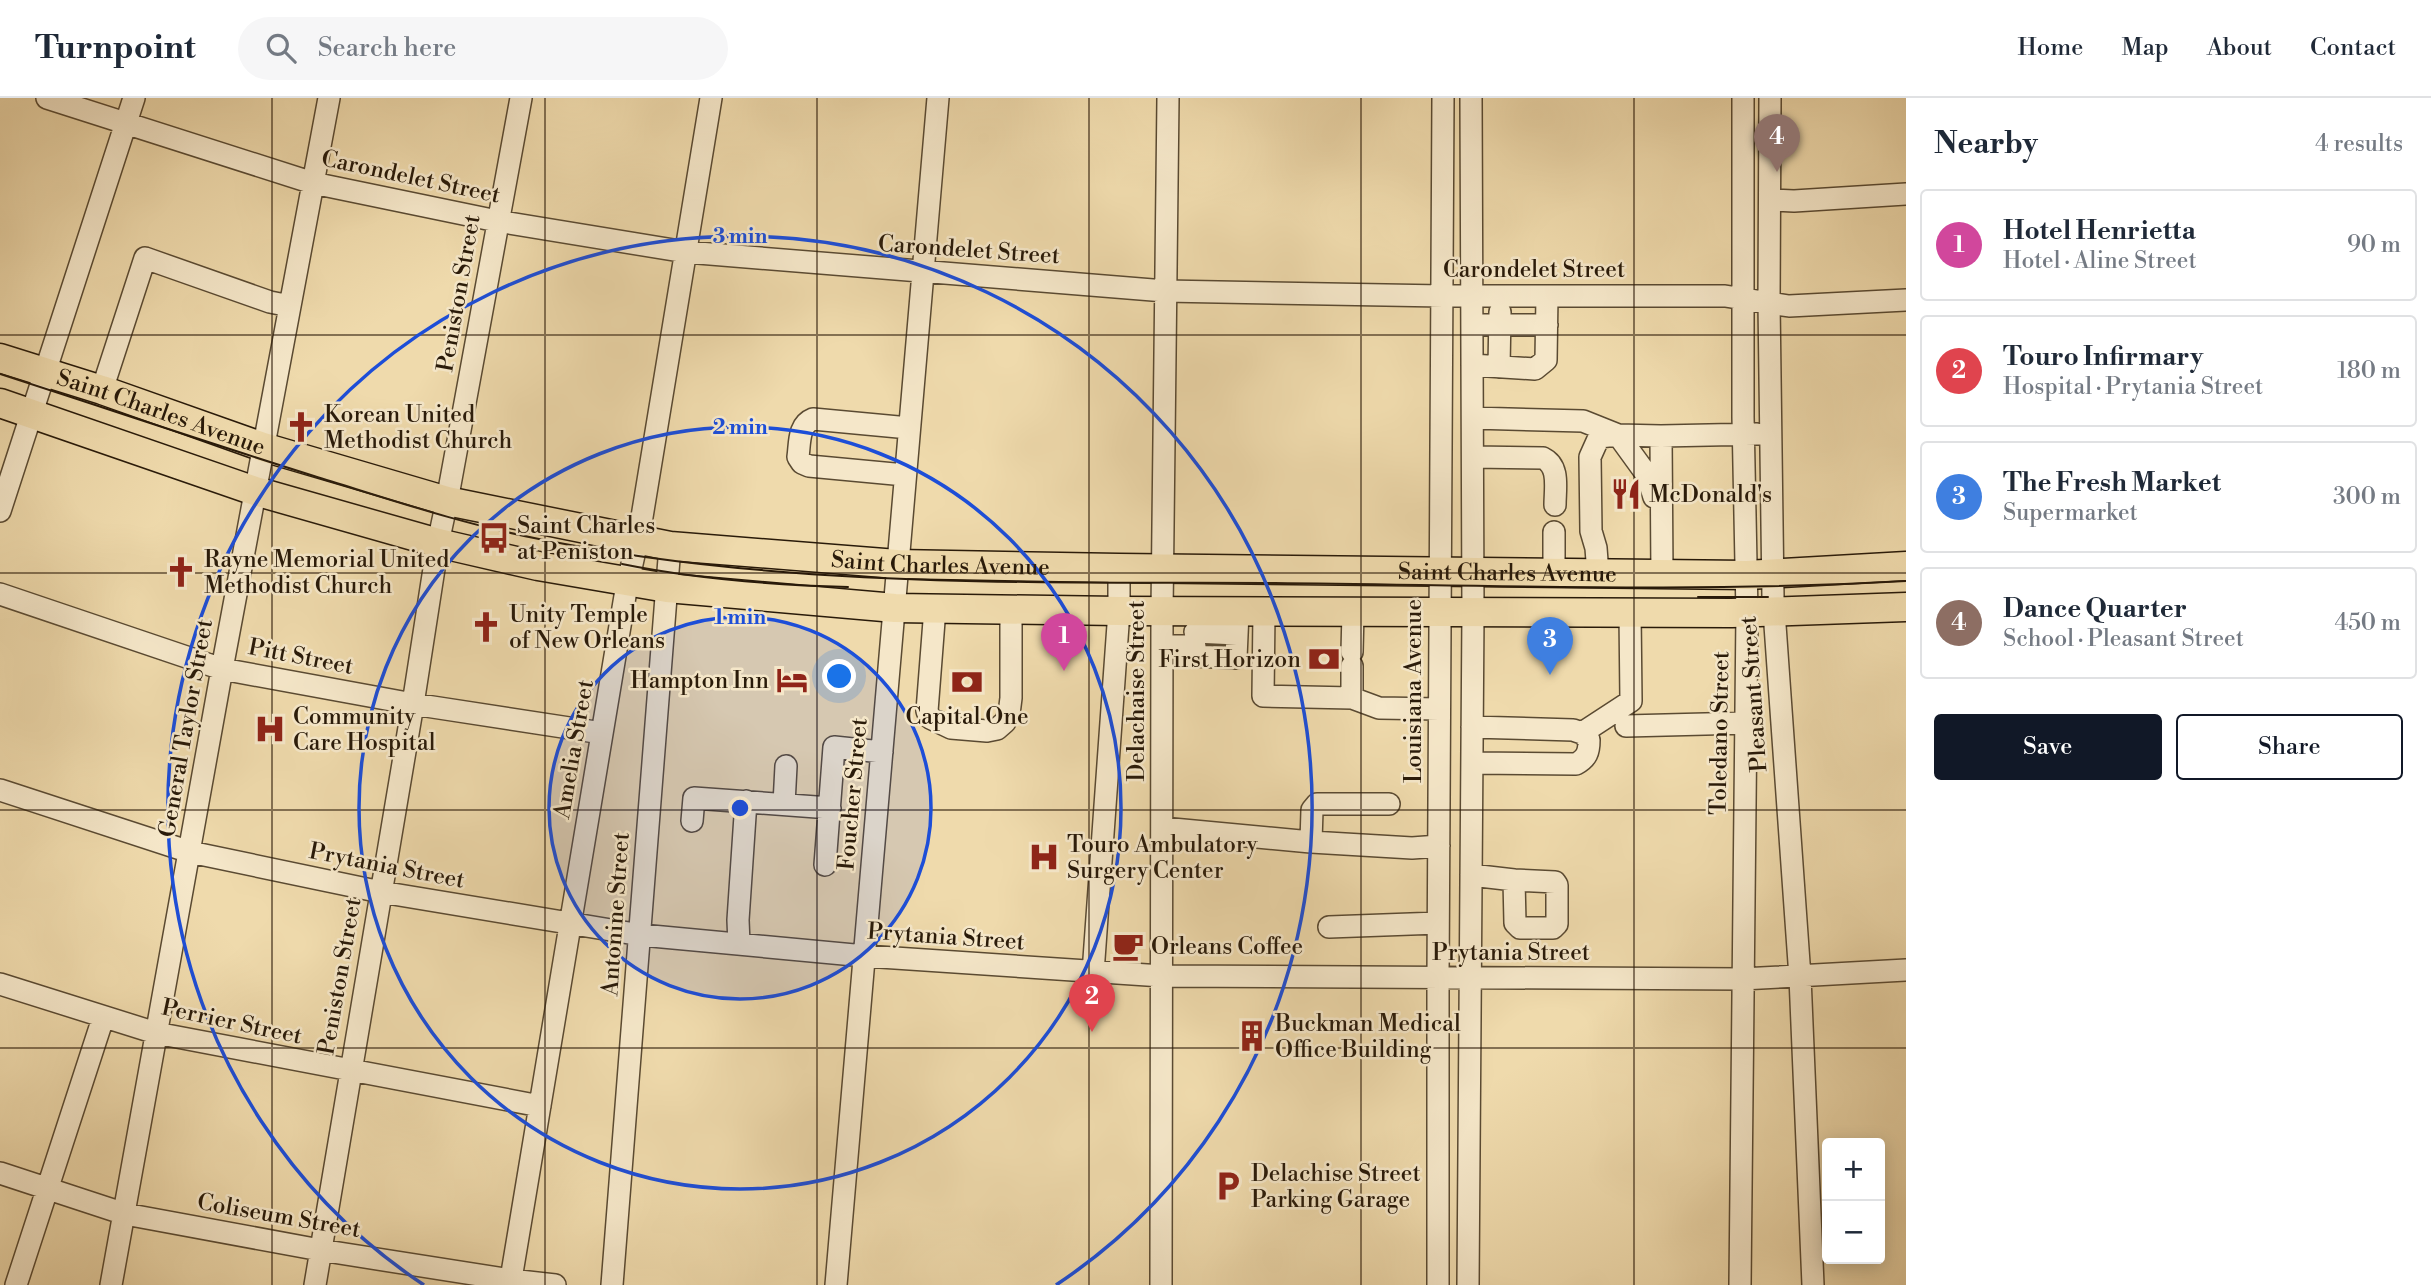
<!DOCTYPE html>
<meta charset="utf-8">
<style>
:root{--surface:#fff;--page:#f6f6f7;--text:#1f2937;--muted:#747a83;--line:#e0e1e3;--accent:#111827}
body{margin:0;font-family:"Libre Bodoni",serif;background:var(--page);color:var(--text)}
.controls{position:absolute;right:21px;bottom:21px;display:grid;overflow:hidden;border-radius:7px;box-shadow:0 4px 18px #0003}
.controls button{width:63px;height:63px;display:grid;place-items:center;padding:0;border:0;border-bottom:2px solid var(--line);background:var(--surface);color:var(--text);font:35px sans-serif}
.you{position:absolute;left:840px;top:579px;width:24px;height:24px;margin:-18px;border:5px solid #fff;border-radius:50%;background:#1a73e8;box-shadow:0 0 0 10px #1a73e833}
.badge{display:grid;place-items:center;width:46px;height:46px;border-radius:50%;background:var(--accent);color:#fff;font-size:23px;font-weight:700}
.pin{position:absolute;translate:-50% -58px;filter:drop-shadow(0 2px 4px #0008)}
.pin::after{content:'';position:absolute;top:37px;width:24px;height:21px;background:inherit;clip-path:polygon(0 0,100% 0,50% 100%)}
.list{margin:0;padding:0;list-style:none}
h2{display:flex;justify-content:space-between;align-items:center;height:91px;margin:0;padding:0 28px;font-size:30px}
h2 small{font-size:23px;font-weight:400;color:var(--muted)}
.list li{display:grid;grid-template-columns:46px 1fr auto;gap:21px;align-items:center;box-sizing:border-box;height:112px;margin:0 14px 14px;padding:0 14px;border:2px solid var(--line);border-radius:7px}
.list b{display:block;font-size:26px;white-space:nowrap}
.list p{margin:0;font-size:23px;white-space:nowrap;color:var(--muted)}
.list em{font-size:23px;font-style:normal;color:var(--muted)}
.actions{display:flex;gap:14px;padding:21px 28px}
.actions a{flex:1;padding:16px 0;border:2px solid var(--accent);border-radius:7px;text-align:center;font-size:24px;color:var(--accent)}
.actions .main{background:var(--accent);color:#fff}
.icon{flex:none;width:38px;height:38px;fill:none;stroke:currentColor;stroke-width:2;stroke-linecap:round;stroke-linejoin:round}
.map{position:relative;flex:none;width:1906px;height:1187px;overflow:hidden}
header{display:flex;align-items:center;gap:42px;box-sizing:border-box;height:98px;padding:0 35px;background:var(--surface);border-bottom:2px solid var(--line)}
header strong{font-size:33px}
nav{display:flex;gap:38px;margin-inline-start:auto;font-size:24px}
.search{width:490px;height:63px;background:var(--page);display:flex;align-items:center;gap:18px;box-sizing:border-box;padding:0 24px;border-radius:38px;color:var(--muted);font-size:26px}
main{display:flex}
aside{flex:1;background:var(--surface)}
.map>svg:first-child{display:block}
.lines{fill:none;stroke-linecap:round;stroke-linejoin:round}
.minor-casing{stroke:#5a4a32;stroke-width:24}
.major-casing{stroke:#291a09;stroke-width:31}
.minor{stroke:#f5e7c9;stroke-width:21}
.major{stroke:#efdaac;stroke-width:28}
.tram{stroke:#291a09;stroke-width:2}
.grid{fill:none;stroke:#291a09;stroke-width:2;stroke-opacity:0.55}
.ring{fill:none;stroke:#1d4ed8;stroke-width:3.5}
.labels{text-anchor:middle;stroke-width:5;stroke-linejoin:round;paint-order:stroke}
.street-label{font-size:23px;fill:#291a09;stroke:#f5e7c9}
.poi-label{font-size:23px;fill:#291a09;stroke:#f5e7c9;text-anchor:start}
.centre{fill:#1d4ed8;stroke:#f5e7c9;stroke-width:3.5}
.ring-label{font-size:21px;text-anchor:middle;font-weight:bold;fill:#1d4ed8;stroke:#f5e7c9;stroke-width:5;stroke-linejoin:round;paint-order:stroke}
</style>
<header>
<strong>Turnpoint</strong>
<div class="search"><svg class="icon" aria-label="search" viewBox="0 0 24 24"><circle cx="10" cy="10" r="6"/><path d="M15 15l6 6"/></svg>Search here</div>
<nav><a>Home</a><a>Map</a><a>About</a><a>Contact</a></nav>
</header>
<main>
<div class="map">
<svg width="1906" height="1187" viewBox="0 0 1906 1187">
<rect width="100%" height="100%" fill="#efdaac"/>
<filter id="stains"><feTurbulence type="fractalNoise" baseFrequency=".00286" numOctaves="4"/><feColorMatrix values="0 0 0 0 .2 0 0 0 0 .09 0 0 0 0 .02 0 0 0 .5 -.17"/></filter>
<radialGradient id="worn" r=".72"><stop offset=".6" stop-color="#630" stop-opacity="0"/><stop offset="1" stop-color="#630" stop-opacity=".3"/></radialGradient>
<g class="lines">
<defs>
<path id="minor" d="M47,0l266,85 184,38 189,31 479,39 278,5h282l64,10 117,-6
M1770,0l-1,205 4,294 27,380 13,308
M1770,102l24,1 112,-7
M1472,227h75
M1472,267l63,4 11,-9 1,-64
M1499,269l1,-55
M102,292l43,-132 125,44 20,4
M1473,320l110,3 35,14 43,1 1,138
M1661,338l96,-2
M1473,359l70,1c17,8 12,30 12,47
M905,377l-96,-9 -7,-3 -4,-6c2,-14 0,-32 15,-38l96,9
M0,413l134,-413
M1554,475v-41
M1598,476l-2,-26 -5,-17 -1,-74 9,-20 19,-2 29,40 7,22
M0,496l222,75 191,35 189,29
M935,510l-8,103 3,7 21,10 36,3 10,-2 8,-7 4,-8 2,-16v-89
M1264,514l-1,84 89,2v-32
M1195,534l42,2
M1163,548h32l-1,10 42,2 2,-46
M1352,554l1,-40
M1352,600l27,10 60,1
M1626,628l119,-3
M1582,635l49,-32 -1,-88
M1472,665l104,1c11,-6 13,-12 13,-24l-7,-7 -9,-3 -101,-3
M0,692l190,62 191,40 260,43 224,21 297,20 580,3 164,-9
M784,706l2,-38
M1389,706h-72l-5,6 -1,32 101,6 27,-2
M692,723l2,-23 136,10
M1162,730l149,14
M825,767l9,-118 48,5
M1471,777l43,5 1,43 5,5h33l4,-4v-39l-2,-3 -41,-2
M1329,829l109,-4
M739,846l-1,-24 8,-119
M1093,875l26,-362v-43
M0,886l156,49 384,73
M0,1075l125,41 195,36 191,30 44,5
M16,1187l87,-267
M111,1187l111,-616 107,-571
M315,1187l98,-581 25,-161 9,-42 74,-403
M510,1187l115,-689 16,-73 70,-425
M612,1187l58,-739
M836,1187l102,-1187
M1161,1187l1,-674 6,-513
M1438,1187v-307l5,-880
M1468,1187l5,-672 -2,-515
M1740,1187l7,-672 -4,-196v-319"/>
<g id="major">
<path id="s1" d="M0,260l102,32 161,57 184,54 223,45 227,18 222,4 628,7 159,-9"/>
<path d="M0,305l255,88 183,52 100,23 129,22 228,20 224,3 613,2 174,-6"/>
</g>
</defs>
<!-- minor casing -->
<use href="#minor" class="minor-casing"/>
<!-- major casing -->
<use href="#major" class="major-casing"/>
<!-- minor -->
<use href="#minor" class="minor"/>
<!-- major -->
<use href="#major" class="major"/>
<!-- tram -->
<path class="tram" d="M0,276c105,34 209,69 314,102 75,23 148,48 225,63 242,49 490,43 736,44 210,2 421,10 631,-2
M622,466c74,15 150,21 226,23
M1698,499h70"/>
</g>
<!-- grid -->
<path class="grid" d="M272,0v1187M545,0v1187M817,0v1187M1089,0v1187M1361,0v1187M1634,0v1187M0,237h1906M0,475h1906M0,712h1906M0,950h1906"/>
<!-- distance rings -->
<circle cx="740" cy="710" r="191" fill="#1d4ed8" fill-opacity=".12"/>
<g class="ring">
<circle cx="740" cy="710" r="191"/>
<circle cx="740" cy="710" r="381"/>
<path d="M424 1187A572 572 0 1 1 1056 1187"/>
</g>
<!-- icons -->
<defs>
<symbol id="church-bare" viewBox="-9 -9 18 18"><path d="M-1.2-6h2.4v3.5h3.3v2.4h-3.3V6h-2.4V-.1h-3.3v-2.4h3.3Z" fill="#8f2418" stroke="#f5e7c9" stroke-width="2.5" paint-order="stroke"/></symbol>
<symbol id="restaurant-bare" viewBox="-9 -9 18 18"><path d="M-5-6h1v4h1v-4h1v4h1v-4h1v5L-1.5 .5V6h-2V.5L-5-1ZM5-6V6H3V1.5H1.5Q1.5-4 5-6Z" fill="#8f2418" stroke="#f5e7c9" stroke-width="2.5" paint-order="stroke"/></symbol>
<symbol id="bus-bare" viewBox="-9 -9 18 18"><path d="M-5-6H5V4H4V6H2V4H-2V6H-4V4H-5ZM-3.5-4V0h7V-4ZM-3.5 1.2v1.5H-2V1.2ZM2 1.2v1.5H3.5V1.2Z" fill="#8f2418" stroke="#f5e7c9" stroke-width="2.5" paint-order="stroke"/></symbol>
<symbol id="bank-bare" viewBox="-9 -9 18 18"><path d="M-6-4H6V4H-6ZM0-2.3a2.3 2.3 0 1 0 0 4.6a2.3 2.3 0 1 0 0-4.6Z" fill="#8f2418" stroke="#f5e7c9" stroke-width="2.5" paint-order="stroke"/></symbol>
<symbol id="hotel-bare" viewBox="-9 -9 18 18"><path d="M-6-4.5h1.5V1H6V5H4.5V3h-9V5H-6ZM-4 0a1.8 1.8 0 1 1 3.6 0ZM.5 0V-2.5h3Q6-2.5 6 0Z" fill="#8f2418" stroke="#f5e7c9" stroke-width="2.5" paint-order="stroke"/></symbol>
<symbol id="hospital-bare" viewBox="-9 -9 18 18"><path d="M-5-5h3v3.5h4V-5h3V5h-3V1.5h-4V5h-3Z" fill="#8f2418" stroke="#f5e7c9" stroke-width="2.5" paint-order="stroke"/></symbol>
<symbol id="cafe-bare" viewBox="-9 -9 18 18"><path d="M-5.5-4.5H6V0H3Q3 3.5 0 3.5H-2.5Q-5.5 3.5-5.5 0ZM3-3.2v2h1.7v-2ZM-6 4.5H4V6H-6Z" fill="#8f2418" stroke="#f5e7c9" stroke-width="2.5" paint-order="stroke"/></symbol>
<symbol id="building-bare" viewBox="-9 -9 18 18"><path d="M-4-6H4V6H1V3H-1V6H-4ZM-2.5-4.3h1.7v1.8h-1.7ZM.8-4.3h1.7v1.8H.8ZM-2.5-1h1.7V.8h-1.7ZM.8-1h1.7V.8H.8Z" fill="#8f2418" stroke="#f5e7c9" stroke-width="2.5" paint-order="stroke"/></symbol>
<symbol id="parking-bare" viewBox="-9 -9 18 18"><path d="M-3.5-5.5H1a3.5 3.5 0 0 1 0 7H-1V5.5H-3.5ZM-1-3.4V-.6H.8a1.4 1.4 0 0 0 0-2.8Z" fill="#8f2418" stroke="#f5e7c9" stroke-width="2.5" paint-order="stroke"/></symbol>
</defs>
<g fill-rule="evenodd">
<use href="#church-bare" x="279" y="307" width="44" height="44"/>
<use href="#restaurant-bare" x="1604" y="374" width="44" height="44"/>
<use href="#bus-bare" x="472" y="418" width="44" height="44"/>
<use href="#church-bare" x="159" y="452" width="44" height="44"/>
<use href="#church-bare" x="464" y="507" width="44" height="44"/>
<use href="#bank-bare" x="1302" y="539" width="44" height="44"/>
<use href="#hotel-bare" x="770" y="560" width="44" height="44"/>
<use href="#bank-bare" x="945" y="562" width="44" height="44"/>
<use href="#hospital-bare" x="248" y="609" width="44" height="44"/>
<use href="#hospital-bare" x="1022" y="737" width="44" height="44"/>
<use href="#cafe-bare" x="1106" y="826" width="44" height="44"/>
<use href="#building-bare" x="1230" y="916" width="44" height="44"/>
<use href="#parking-bare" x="1206" y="1066" width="44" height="44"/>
</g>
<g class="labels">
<!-- street labels -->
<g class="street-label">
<text transform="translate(411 78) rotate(12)" y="8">Carondelet Street</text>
<text transform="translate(969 151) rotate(4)" y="8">Carondelet Street</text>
<text x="1534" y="179">Carondelet Street</text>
<text transform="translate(458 195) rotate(-80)" y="8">Peniston Street</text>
<text dy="8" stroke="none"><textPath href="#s1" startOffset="170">Saint Charles Avenue</textPath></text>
<text dy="8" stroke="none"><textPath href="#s1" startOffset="968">Saint Charles Avenue</textPath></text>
<text dy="8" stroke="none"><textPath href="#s1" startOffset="1535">Saint Charles Avenue</textPath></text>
<text transform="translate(301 558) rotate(11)" y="8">Pitt Street</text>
<text transform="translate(1136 593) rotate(-90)" y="8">Delachaise Street</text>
<text transform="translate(1413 593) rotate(-90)" y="8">Louisiana Avenue</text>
<text transform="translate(1753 596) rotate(-94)" y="8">Pleasant Street</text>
<text transform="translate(185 630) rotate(-80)" y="8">General Taylor Street</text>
<text transform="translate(1719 635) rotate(-89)" y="8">Toledano Street</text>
<text transform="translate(573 651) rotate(-80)" y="8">Amelia Street</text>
<text transform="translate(852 696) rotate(-85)" y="8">Foucher Street</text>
<text transform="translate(387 767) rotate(11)" y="8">Prytania Street</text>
<text transform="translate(615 816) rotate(-86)" y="8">Antonine Street</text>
<text transform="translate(946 838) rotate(4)" y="8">Prytania Street</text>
<text x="1511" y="862">Prytania Street</text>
<text transform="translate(339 878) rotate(-80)" y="8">Peniston Street</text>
<text transform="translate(232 923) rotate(12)" y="8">Perrier Street</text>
<text transform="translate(279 1117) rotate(10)" y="8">Coliseum Street</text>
</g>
<!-- poi labels -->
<g class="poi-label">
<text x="324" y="324">Korean United<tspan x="324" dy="26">Methodist Church</tspan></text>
<text x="1649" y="404">McDonald's</text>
<text x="517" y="435">Saint Charles<tspan x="517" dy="26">at Peniston</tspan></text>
<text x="204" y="469">Rayne Memorial United<tspan x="204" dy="26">Methodist Church</tspan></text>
<text x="509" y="524">Unity Temple<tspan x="509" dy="26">of New Orleans</tspan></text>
<text x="1301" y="569" text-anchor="end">First Horizon</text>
<text x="769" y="590" text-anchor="end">Hampton Inn</text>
<text x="293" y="626">Community<tspan x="293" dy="26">Care Hospital</tspan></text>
<text x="967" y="626" text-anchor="middle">Capital One</text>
<text x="1067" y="754">Touro Ambulatory<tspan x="1067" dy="26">Surgery Center</tspan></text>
<text x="1151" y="856">Orleans Coffee</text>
<text x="1275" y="933">Buckman Medical<tspan x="1275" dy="26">Office Building</tspan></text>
<text x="1251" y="1083">Delachise Street<tspan x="1251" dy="26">Parking Garage</tspan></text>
</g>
</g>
<circle cx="740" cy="710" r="10" class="centre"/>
<g class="ring-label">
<text x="740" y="145">3 min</text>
<text x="740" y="336">2 min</text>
<text x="740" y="526">1 min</text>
</g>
<rect width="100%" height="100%" filter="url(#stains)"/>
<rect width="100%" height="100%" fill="url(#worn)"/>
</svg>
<div class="controls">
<button>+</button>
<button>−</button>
</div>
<div class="you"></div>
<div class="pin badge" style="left:1064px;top:573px;background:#d1479c">1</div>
<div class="pin badge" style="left:1092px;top:934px;background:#e0444e">2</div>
<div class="pin badge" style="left:1550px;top:577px;background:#3f7fe0">3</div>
<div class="pin badge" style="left:1777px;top:74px;background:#8d6e63">4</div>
</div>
<aside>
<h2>Nearby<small>4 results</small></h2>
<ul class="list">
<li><span class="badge" style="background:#d1479c">1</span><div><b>Hotel Henrietta</b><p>Hotel · Aline Street</p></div><em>90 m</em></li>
<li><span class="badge" style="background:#e0444e">2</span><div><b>Touro Infirmary</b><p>Hospital · Prytania Street</p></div><em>180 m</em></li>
<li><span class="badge" style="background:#3f7fe0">3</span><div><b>The Fresh Market</b><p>Supermarket</p></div><em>300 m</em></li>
<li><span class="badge" style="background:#8d6e63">4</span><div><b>Dance Quarter</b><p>School · Pleasant Street</p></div><em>450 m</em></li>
</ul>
<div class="actions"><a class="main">Save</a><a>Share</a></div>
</aside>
</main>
